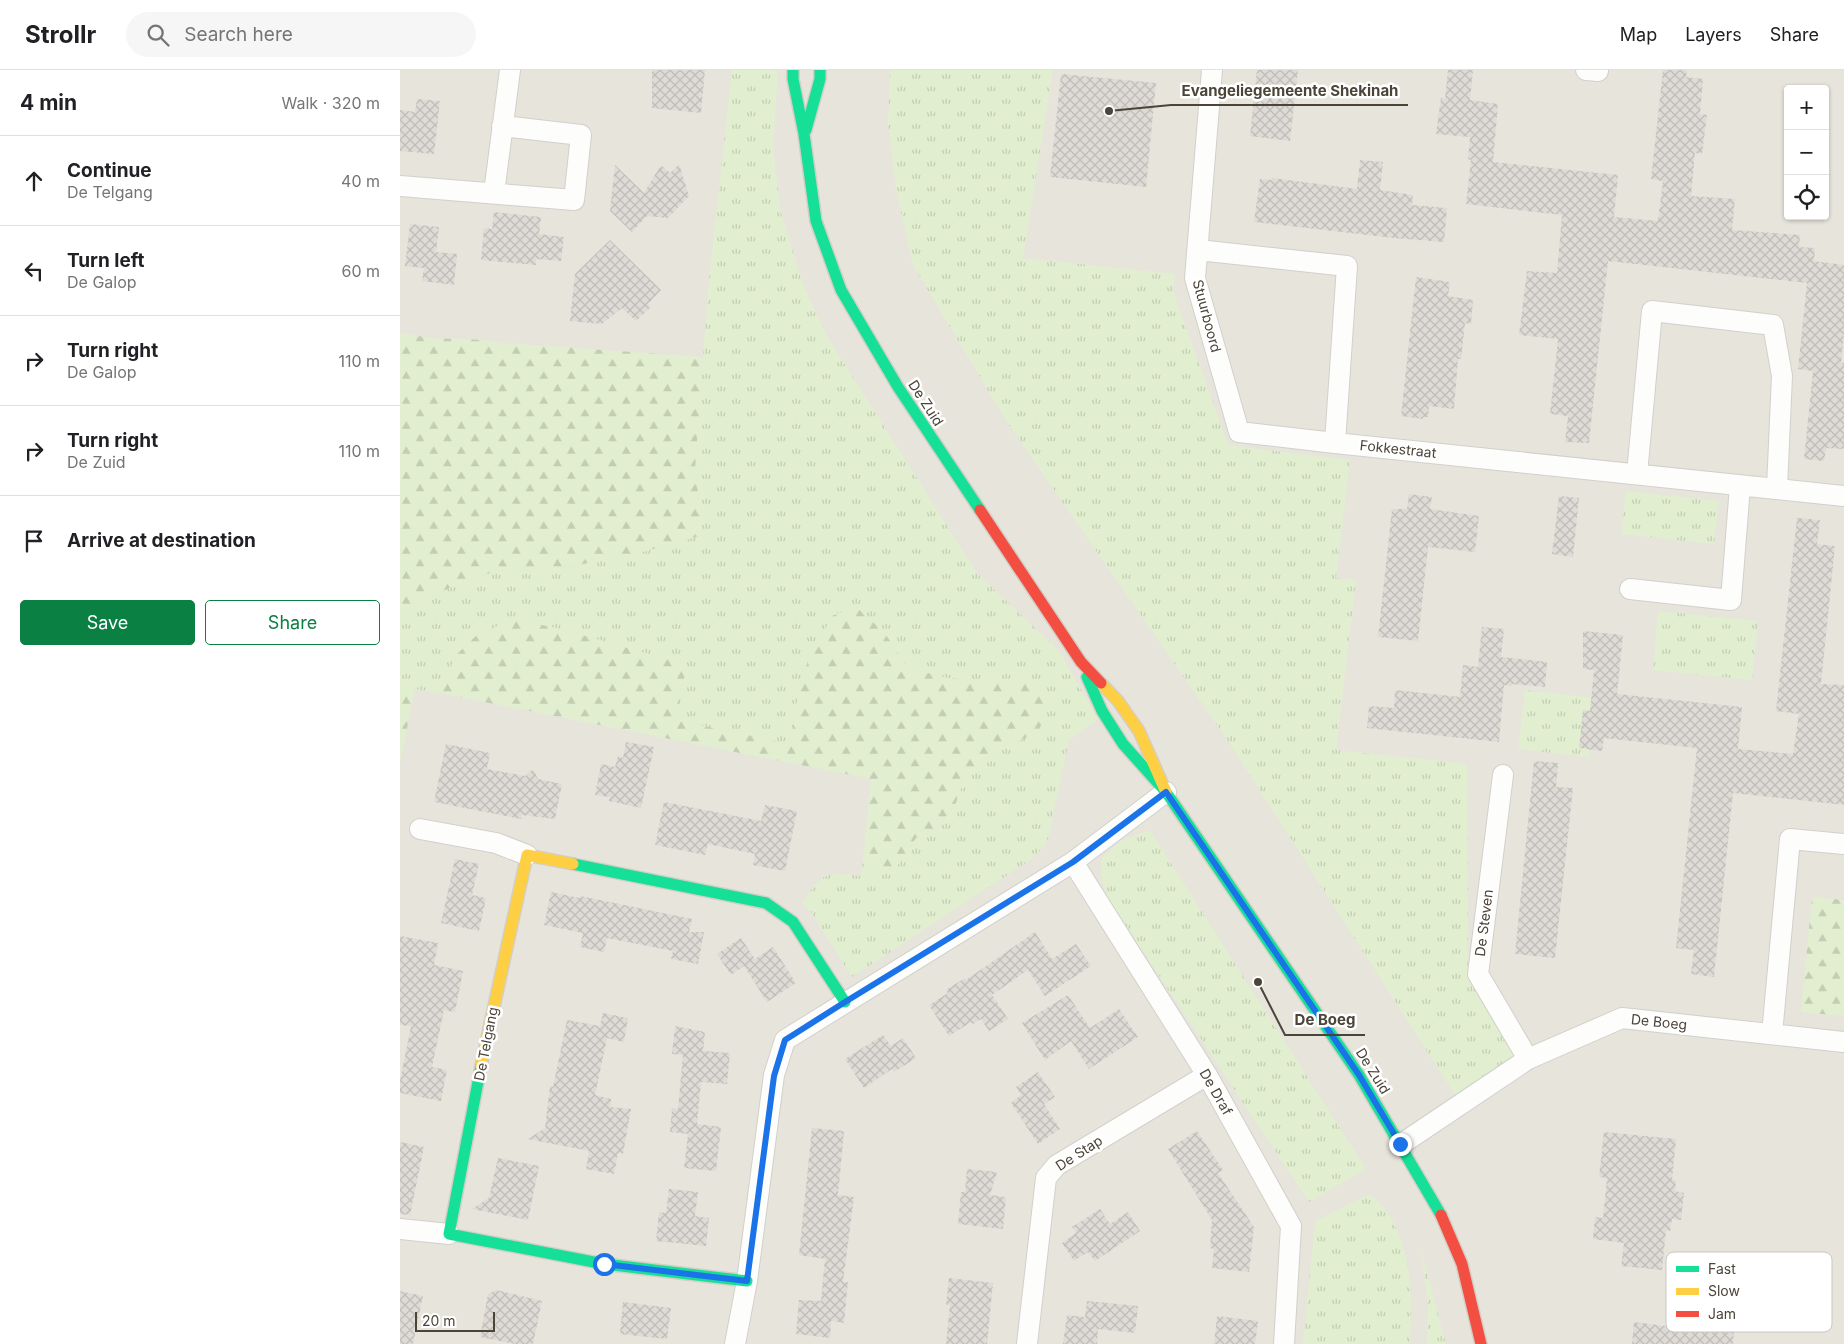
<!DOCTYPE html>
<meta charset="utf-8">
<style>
:root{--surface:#fff;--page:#f6f6f6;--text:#202124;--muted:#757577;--line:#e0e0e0;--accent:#0b8043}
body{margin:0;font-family:Inter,sans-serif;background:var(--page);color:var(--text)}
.controls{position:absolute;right:15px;top:15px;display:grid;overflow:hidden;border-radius:5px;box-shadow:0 1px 4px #0004}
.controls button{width:45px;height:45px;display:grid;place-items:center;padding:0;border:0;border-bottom:1px solid var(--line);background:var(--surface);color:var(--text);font:25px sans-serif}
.scale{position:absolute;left:15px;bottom:12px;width:80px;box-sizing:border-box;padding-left:5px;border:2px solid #4b4439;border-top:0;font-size:14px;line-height:18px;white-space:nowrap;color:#4b4439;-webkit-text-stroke:4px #fff;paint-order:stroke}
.stop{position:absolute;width:15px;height:15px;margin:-11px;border:4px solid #1a73e8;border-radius:50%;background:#fff}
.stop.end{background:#1a73e8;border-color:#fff;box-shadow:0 1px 5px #0008}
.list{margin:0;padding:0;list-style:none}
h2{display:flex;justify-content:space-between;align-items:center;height:65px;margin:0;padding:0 20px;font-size:21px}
h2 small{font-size:16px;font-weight:400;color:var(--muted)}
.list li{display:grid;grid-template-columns:32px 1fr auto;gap:15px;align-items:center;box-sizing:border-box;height:90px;padding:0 20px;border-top:1px solid var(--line)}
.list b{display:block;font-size:19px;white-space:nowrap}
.list p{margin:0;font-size:16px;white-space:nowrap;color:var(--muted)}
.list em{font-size:16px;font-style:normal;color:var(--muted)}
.actions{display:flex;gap:10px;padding:15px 20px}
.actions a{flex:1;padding:11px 0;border:1px solid var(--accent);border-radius:5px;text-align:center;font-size:18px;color:var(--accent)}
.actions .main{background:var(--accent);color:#fff}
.icon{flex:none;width:28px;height:28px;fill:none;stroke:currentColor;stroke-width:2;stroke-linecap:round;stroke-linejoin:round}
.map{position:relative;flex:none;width:1444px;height:1274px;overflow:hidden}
header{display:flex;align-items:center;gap:30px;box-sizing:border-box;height:70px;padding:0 25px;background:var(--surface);border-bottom:1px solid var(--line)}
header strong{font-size:24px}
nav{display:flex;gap:28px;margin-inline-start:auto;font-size:18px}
.search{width:350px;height:45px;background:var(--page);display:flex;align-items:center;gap:12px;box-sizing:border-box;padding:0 18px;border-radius:28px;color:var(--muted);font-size:19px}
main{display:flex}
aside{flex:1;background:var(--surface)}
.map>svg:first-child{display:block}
.residential{fill:#e7e4dc;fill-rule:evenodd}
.grass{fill:url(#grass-tufts)}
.forest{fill:url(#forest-firs)}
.building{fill:url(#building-cross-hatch)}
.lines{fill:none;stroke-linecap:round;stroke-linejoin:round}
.street-casing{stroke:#d2d0cb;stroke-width:22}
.fast-casing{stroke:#d3cfc5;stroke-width:14}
.slow-casing{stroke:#d3cfc5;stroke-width:14}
.jam-casing{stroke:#d3cfc5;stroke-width:14}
.street{stroke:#fdfdfc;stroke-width:20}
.fast{stroke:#16e098;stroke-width:11}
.slow{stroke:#ffcf43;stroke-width:11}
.jam{stroke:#f24e42;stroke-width:11}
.route{stroke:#1a73e8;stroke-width:6}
.labels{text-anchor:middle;stroke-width:5;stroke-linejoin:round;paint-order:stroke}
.street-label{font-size:14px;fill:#4b4439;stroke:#fff}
.key{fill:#fff;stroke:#c9c7c4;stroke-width:1}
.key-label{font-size:14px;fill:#4b4439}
.leader{fill:none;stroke:#4b4439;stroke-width:2}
.callout-dot{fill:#4b4439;stroke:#fff;stroke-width:2}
.callout-label{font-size:15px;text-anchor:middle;font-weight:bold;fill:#4b4439;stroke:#fff;stroke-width:5;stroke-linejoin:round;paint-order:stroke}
</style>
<header>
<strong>Strollr</strong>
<div class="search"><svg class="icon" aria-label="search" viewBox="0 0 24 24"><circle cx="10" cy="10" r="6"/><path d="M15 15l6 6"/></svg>Search here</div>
<nav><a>Map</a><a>Layers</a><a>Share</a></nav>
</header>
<main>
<aside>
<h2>4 min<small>Walk · 320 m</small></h2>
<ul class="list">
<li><svg class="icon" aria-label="ahead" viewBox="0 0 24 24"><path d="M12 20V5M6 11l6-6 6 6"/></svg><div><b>Continue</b><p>De Telgang</p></div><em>40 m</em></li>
<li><svg class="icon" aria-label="left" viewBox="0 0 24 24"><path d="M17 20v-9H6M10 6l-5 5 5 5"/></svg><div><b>Turn left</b><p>De Galop</p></div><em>60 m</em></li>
<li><svg class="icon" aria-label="right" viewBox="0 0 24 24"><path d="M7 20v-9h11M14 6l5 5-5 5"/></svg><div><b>Turn right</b><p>De Galop</p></div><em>110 m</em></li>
<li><svg class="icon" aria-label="right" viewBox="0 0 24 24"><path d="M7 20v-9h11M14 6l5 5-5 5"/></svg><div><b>Turn right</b><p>De Zuid</p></div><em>110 m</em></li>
<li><svg class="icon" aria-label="arrive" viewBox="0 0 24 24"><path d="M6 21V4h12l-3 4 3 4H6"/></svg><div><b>Arrive at destination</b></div></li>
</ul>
<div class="actions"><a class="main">Save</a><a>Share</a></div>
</aside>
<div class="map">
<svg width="1444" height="1274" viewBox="0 0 1444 1274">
<defs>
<pattern id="grass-tufts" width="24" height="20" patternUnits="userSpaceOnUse" patternTransform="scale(1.25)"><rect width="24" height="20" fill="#e1eecf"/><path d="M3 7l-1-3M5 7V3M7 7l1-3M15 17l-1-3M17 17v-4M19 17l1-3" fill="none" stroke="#c3cdb2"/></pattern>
<pattern id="forest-firs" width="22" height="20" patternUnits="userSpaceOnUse" patternTransform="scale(1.25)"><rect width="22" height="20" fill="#e1eecf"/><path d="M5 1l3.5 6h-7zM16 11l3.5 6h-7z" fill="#c3cdb2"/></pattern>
<pattern id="building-cross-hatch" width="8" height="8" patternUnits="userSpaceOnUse" patternTransform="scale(1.25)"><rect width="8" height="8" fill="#dedbd6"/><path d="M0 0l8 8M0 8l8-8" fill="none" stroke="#c0bdb8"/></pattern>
</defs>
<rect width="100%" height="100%" fill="#f4f2ee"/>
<!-- residential -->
<path class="residential" d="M0,0h1444v1274h-1444zM1388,19h37v127h-37z"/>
<!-- grass -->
<path class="grass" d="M332,0h46l-5,79 8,64 22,71 22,49 152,240 82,78 39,68 -29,21 -22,104 -17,16 -178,117 -41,-65 -9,-8c18,-29 23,-34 58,-28l2,-8 20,4 15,-6 19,-28 23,-11 16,-22 10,-27 34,-31 25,-8 10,-56 -39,-1 -48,-4 -39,-10 -24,-35 -83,43 -11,68 -116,-24 13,-55 -126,-36 -47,-10 -37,16 -21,20 -17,38 -39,-7v-70l34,-22 61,-23 74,-4 77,-16 57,-16 -8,-67 13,-179z
M490,0h163l-30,188 152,16 -2,17 55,154 122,15 -14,118 20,2 -20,170 131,14 1,200 52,92 -63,42 -227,-354 -223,-322 -94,-157 -17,-76 -8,-64z
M1226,421l93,10 -5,43 -93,-10z
M1258,541l100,10 -6,59 -99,-10z
M1125,620l71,8 -7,59 -71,-8z
M746,761l5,1 215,337 -57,33 -200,-302 -7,-17v-25l19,-17z
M970,1124c5,5 12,10 16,16 26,37 28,92 23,134h-106l12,-123z
M1021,1181l25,93h-19l1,-41z"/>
<!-- forest -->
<path class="forest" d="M0,263l30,5 55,2 20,3 198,14 -8,111 8,67 -57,16 -77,16 -74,4 -61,23 -34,22z
M455,536l29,26 24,36 39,10 48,4 39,1 10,12 2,27 -22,17 -25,8 -34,31 -10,27 -17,22 -22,11 -19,28 -15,6 -20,-4 9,-89 -432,-86 17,-38 21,-20 37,-16 47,10 126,36 -12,55 115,24 11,-68 31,-60z
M0,616l15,2 -15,76z
M1412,827l32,3v116l-43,-4z"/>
<!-- building -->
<path class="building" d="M252,0h53l-4,43 -49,-5z
M857,0h41l-8,71 -40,-5z
M1048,0h25l-3,30 28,4 -5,58 125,13 -4,42 44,4 5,-40 -12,-2 12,-109h24l-1,7 17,2 -3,35 7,1 -5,39 -7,-1 -4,43 44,3 -3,31 68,5 -1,12 16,1 -1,13 30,4v68l-3,30h3v86l-18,-1 -2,13 -20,-2 9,-88 -15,-2 9,-86 -199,-22 -19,182 -24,-1 3,-26 -18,-2 8,-75 -39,-4 8,-64 30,2 5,-58 -96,-11 5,-44 -3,-1 2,-22 -34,-3 5,-36 4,1z
M661,4l95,9 -10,104 -96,-10z
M17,29l23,2 -6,53 -34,-3v-41l15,2z
M960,90l23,2 -3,28 33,5 -1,10 35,3 -3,34 -50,-4 -140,-16 6,-43 12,1v-2l85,11z
M279,94l10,32 -21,22 -21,-2 -15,16 -22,-21 5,-46 29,28 17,-28 9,8z
M94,142l47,5 -2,17 25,3 -3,24 -25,-2v6l-55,-5 3,-32 8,1z
M10,154l29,3 -3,25 21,2 -3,31 -32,-4 2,-13 -19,-2z
M210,170l51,50 -13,14 3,3 -15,14 -14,-13 -20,16 -32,-3 5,-47z
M1016,207l34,5 -2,14 25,4 -2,24 -6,-1 -4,36h-3l-4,50 -25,-3 -1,11h-5v2l-22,-3z
M1009,424l23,3 -2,12 49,7 -4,36 -47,-5 -10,94 -40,-4 14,-128h15z
M1159,426l20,2 -6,59 -21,-3z
M1397,448l23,2 -3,24 18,2 -14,138 23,1v120l-111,-12 -19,184 -23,-3 3,-24 -18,-2 21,-200 -93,-10 -2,13 -23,-3 4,-38 7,1 4,-41 -11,-1v-38l40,4 -6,59 125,13 -4,42 55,5 6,-40 -23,-3z
M1082,557l22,2 -3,28 46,5 -2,25 -33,-3v2l-8,-1 -5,57 -132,-14 2,-22 25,2 1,-18 65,7 3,-32 15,2z
M226,672l28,5 -13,61 -32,-7 1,-4 -15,-2 6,-31 14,3 3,-11 5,2z
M46,674l44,9 -3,16 38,7 8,-7 5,10 24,5 -7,35 -33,-4 -1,4 -87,-17z
M1134,691l24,2 -2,24 17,1 -18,170 -40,-4z
M264,732l97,19 4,-16 32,6 -12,60 -32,-6 2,-11 -47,-10 -3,11 -50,-10z
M55,789l24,5 -7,31 14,3 -7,33 -38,-8z
M151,822l29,6v-2l20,4 92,19 -3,13h15l-6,32 -27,-5 2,-8 -66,-13 -3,14 -24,-5 3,-14 -39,-8z
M635,862l17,27 24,-15 15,22 -46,30 -17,-26 -36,25 16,24 -19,12 -8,-12 -8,5 -2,-2 -22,14 -20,-31 19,-12 -2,-3 19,-12 1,2z
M0,866l38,7 -4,22 29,6 -8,41 -11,-2 -12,57 15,3 -6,31 -41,-8v-12l11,-55 -11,-1z
M341,868l14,21 18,-12 23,36 -29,19 -23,-36 -13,9 -14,-21z
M668,925l22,33 29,-19 19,28 -49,32 -18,-28 -26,19 -23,-37z
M203,943l25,5 -4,24 -17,-4 -12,57 16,4 -1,8 21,2 -8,45 -5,-1 -4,21 -28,-5 3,-18 -61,-12 17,-11 5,-42 3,1 14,-67 33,6z
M275,956l30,6 -2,19 27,2 -3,31 -26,-2 -4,42 24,3 -5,44 -32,-3 4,-34 -18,-2 2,-24 6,1 5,-54 -11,-1z
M483,965l8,11 12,-8 13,20 -22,14 -2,-3 -28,19 -19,-29z
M638,1002l17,25 -11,7 16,25 -22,15 -27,-41 10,-8 -5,-8z
M412,1058l32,3 -6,64 16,2 -11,85h5l-4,41 -13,-2 -1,17 -34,-4 3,-34 22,1 4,-42 -26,-4z
M797,1061l26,39 -5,3 36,54 -5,45 -37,-4 2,-19 -4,-1 2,-28 -44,-71z
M1204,1062l72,7 -4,41h4l-1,11 9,2 -3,27 -9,-1 -2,12 -4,-1 -4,40 -41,-4 3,-23 -31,-4 2,-22 8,1 4,-40 -8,-1z
M0,1072l24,5 -14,68 -10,-1z
M98,1088l41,8 -11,54 -56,-11 17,-11z
M567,1099l30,3 -7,23 16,2 -3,32 -45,-5 3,-32h4z
M269,1119l29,3 -3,24 14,2 -3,28 -50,-5 3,-29 7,1z
M700,1139l10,15 18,-12 12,19 -45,30 -7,-9 -14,9 -12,-18 14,-10 -4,-6z
M549,1208l44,5 -6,61h-41l4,-39h-4z
M96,1220l46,11 -9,43h-18l-35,-7 8,-43z
M0,1221l23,5 -10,48h-13z
M687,1231l51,5 -3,27 -37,-4 -1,15h-34l4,-29 18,2z
M223,1232l48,6 -4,31 -47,-5z
M1287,1245l28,3 -2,9 21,3 -1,14h-101l2,-22 40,5v-4l12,1z
M817,1246l41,5 -3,23h-41z"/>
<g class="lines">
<defs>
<path id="street" d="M812,0l-17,208 44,154 96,11
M1186,0l12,1v-1
M0,116l174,14 7,-65 -79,-9
M94,123l16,-123
M798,180l149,16 -12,177 509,53
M1237,404l15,-163 121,14 9,51 -5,112
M1230,519l101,11 9,-114
M1103,705l-25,199 50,85
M20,759l76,14 31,12
M673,792l134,213 84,151 -7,118
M1372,964l18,-195 54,5
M1000,1075l128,-86 94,-41 222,24
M0,1159l49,5
M335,1274l12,-63 27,-206 11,-35 288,-178 93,-70
M627,1274l19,-166 11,-13 150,-90"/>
<path id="fast" d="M393,0v9l11,55 12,87 25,69 57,97 82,123
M406,60l14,-51v-9
M687,607l15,34 21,33 43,48 193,283 82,140
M173,794l193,39 27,19 52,80
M81,996l-32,168 155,30 143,17"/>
<path id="slow" d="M701,613l17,18 21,30 27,61
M81,996l46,-211 46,9"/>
<path id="jam" d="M580,440l101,152 20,21
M1041,1145l21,49 19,80"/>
</defs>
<!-- street casing -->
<use href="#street" class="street-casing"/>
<!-- fast casing -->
<use href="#fast" class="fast-casing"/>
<!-- slow casing -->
<use href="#slow" class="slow-casing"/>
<!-- jam casing -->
<use href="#jam" class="jam-casing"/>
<!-- street -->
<use href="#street" class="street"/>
<!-- fast -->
<use href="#fast" class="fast"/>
<!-- slow -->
<use href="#slow" class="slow"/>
<!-- jam -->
<use href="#jam" class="jam"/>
</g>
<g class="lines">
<!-- route -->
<path class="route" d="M204,1194l143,17 27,-205 11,-36 60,-38 228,-140 93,-70 193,283 41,69"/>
</g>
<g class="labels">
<!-- street labels -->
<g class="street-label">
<text transform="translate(807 246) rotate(75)" y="5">Stuurboord</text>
<text transform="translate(526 333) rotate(57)" y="5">De Zuid</text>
<text transform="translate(998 379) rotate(6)" y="5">Fokkestraat</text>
<text transform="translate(1084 853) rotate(-83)" y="5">De Steven</text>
<text transform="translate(1259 952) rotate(6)" y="5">De Boeg</text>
<text transform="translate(86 974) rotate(-79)" y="5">De Telgang</text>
<text transform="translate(973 1001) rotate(58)" y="5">De Zuid</text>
<text transform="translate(816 1022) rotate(60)" y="5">De Draf</text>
<text transform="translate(679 1083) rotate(-33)" y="5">De Stap</text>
</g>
</g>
<!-- legend -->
<rect x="1266" y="1182" width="166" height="80" rx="8" class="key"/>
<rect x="1276" y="1196" width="23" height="6" fill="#16e098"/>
<rect x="1276" y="1218" width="23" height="7" fill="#ffcf43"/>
<rect x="1276" y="1241" width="23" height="6" fill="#f24e42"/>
<g class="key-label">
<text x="1308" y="1204">Fast</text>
<text x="1308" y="1226">Slow</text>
<text x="1308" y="1249">Jam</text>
</g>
<!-- callouts -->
<path class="leader" d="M709 41L771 35H1008M858 912L885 965H965"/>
<g class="callout-dot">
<circle cx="709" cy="41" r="5"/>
<circle cx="858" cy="912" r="5"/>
</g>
<g class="callout-label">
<text x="890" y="26">Evangeliegemeente Shekinah</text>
<text x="925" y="955">De Boeg</text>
</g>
</svg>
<div class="controls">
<button>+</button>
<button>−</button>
<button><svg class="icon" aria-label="locate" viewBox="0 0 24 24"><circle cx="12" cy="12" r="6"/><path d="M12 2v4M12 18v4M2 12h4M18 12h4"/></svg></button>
</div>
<div class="scale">20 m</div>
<div class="stop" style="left:204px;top:1194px"></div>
<div class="stop end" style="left:1000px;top:1074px"></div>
</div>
</main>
